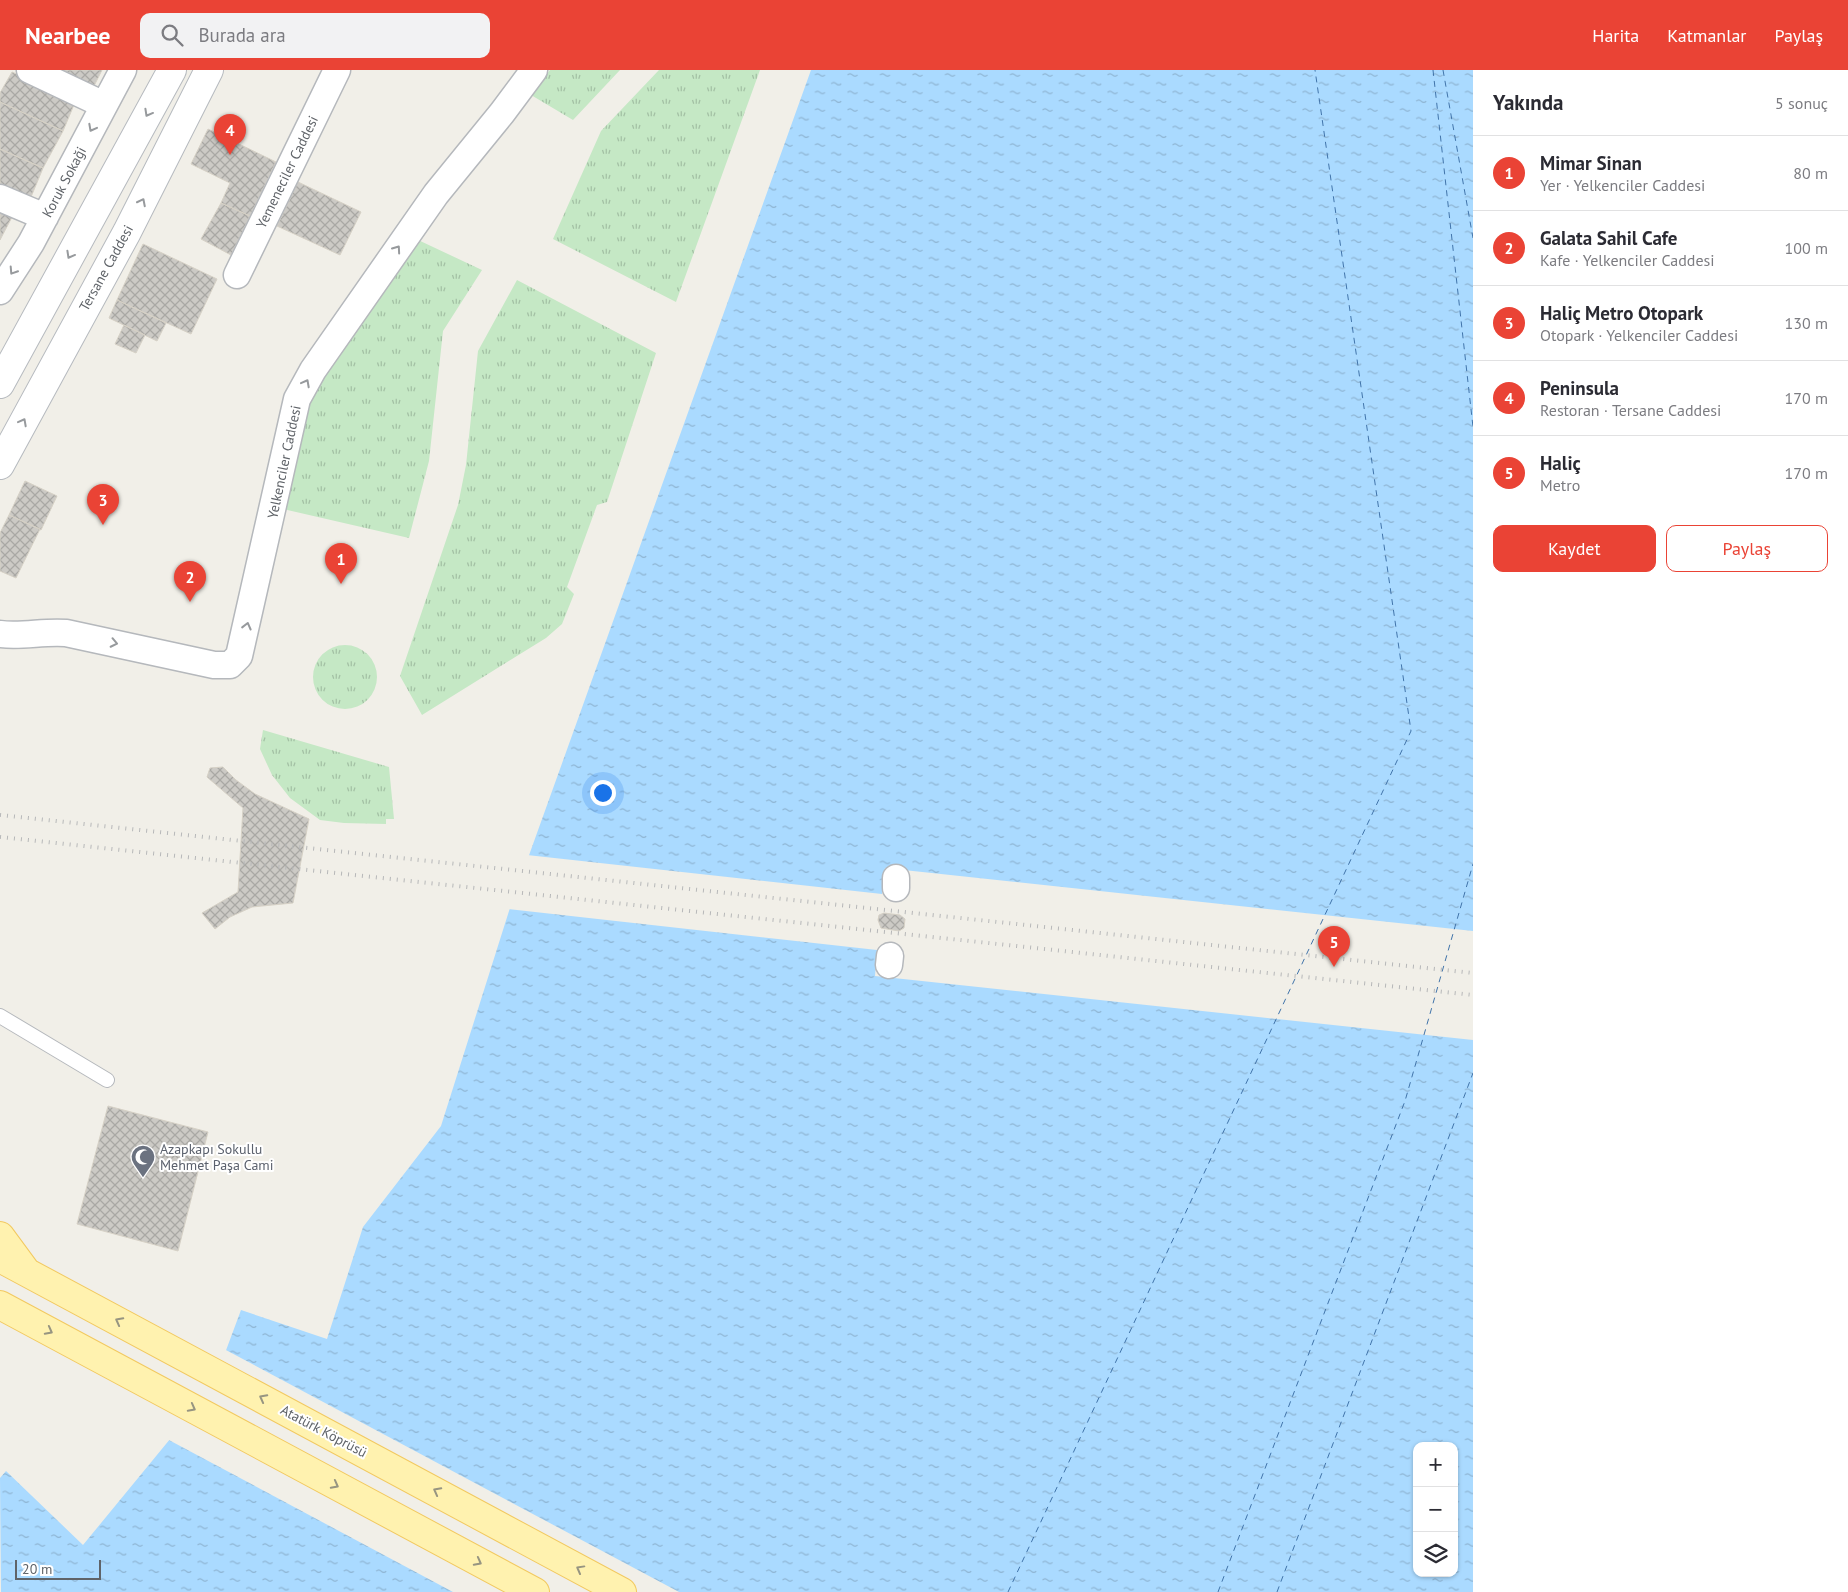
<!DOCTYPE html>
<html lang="tr">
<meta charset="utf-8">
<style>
:root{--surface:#fff;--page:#f2f2f3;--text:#2b2b33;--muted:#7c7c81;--line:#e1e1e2;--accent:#ea4335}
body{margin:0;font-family:"PT Sans",sans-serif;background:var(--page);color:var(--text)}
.controls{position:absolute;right:15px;bottom:15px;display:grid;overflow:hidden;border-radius:10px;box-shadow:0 1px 4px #0004}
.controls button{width:45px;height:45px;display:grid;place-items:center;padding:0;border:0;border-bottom:1px solid var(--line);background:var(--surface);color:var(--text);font:25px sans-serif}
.scale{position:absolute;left:15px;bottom:12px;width:86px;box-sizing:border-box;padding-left:5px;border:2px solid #5f6368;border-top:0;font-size:14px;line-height:18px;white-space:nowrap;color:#5f6368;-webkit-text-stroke:4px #fff;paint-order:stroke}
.you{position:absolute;left:602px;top:722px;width:18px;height:18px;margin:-12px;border:4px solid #fff;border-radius:50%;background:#1a73e8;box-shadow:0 0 0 8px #1a73e833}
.badge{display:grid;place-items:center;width:32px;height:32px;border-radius:50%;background:var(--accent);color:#fff;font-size:16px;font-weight:700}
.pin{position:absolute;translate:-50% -41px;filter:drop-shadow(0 1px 2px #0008)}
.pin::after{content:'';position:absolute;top:26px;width:18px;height:15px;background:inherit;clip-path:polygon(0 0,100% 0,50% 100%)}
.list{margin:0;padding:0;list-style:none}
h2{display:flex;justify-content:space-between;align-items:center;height:65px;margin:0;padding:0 20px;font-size:21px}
h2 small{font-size:16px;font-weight:400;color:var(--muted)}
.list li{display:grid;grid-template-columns:32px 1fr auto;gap:15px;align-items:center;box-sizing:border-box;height:75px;padding:0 20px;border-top:1px solid var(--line)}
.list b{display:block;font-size:19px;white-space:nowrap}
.list p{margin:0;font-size:16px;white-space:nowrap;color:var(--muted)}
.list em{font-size:16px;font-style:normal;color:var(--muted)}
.actions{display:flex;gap:10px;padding:15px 20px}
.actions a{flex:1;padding:11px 0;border:1px solid var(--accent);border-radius:10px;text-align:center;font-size:18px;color:var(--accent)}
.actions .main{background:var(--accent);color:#fff}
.icon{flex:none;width:28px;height:28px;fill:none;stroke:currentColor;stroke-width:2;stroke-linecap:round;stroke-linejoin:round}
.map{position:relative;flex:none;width:1473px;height:1522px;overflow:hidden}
header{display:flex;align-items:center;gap:30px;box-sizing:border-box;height:70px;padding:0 25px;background:var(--accent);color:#fff}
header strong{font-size:24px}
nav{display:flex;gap:28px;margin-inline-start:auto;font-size:18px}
.search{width:350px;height:45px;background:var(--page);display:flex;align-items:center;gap:12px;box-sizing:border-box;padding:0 18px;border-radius:10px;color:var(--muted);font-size:19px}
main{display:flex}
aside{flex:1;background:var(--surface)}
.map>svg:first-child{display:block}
.grass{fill:url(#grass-tufts)}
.water{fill:url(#water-ripples);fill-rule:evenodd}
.pier{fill:#f1efe8}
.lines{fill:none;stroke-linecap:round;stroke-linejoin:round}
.ferry{stroke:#4174aa;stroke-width:1;stroke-dasharray:6 5;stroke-linecap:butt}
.building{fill:url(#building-cross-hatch);stroke:#d6d1c6}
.lane-casing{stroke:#b5b8bc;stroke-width:16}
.street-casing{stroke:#b5b8bc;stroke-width:29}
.secondary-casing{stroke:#b6babf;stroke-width:30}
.primary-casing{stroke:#f2c960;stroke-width:30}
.lane{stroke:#fff;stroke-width:14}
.street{stroke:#fff;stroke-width:26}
.secondary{stroke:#fff;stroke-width:28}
.primary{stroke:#fff2af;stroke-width:28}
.rail{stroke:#b6b7b8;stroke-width:4;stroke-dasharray:1 6;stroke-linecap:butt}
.oneway{stroke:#979a9d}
.oneway2{stroke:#979581}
.labels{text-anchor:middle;stroke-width:4;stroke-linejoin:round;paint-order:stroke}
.street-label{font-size:14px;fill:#5f6368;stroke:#fff}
.worship-label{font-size:14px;fill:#5b616d;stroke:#fff;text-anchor:start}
</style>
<header>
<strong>Nearbee</strong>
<div class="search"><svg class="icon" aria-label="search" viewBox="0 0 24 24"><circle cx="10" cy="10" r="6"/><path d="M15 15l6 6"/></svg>Burada ara</div>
<nav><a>Harita</a><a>Katmanlar</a><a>Paylaş</a></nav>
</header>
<main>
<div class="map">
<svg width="1473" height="1522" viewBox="0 0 1473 1522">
<defs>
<pattern id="grass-tufts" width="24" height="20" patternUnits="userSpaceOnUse" patternTransform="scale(1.25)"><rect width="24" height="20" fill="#c5e8c5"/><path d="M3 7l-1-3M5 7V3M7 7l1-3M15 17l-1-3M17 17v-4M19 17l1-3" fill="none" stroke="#a3c0a4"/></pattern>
<pattern id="water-ripples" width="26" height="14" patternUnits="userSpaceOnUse" patternTransform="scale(1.25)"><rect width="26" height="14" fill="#aadaff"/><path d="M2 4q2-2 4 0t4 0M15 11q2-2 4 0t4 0" fill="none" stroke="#8eb4d2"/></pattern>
<pattern id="building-cross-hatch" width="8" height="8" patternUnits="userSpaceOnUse" patternTransform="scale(1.25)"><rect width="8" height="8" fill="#cccac5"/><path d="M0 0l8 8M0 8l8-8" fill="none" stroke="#a9a8a4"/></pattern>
</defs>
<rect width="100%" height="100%" fill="#f1efe8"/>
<!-- grass -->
<path class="grass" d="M550,0h70l-47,50 -42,-25z
M659,0h101l-84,232 -123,-63 48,-108z
M416,169l66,31 -39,61 -14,130 -20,77 -126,-29 22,-118z
M517,210l139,73 -49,149 -10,3 -30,82 7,7 -12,30 -16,14 -124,77 -22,-39 58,-171 8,-40 12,-114z
M313 607a32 32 0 1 1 64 0a32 32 0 1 1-64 0Z
M263,660l126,37 5,52h-8v5l-42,-1 -24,-3 -30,-22 -18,-23 -12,-26z"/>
<!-- water -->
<path class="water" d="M811,0h662v1522h-1472l-1,-114 6,-7 77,74 129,-157 29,-78 86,29 36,-112 78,-101 68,-215zM1417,1376h37v127h-37z"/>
<!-- pier -->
<path class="pier" d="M527,785l355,39 3,-26 588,63v109l-598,-64 2,-26 -370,-41z
M224,1279l455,243h-226l-286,-153 43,-53z"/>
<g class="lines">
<!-- ferry -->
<path class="ferry" d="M1433,0l40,357
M1443,0l30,168
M1008,1522l403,-861 -96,-661
M1218,1522l187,-491 68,-237
M1277,1522l196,-519"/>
</g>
<!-- building -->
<path class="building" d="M63,0h39l-8,16z
M12,2l64,28 -13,31 -63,-29v-9z
M0,32l63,29 -20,37 -43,-19z
M208,59l68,33 -26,54 -29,-13 9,-20 -39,-19z
M0,79l43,19 -12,29 -31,-13z
M298,112l63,30 -21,43 -63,-29z
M221,133l29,13 -19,39 -30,-16z
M0,141l12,6 -12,23z
M143,174l74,35 -26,55 -74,-34z
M117,230l49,23 -9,18 -48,-23z
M124,255l21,10 -9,18 -21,-9z
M25,411l32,15 -16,34 -32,-15z
M9,445l31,14 -24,49 -16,-7v-38z
M223,697l13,13 19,14 54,25 -16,84 -41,4 -22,10 -15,12 -13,-16 36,-21 5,-84 -36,-31 3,-9z
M884,843l16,2 5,4 -1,9 -5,3 -18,-3 -3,-8 1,-5z
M108,1036l100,26 -30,119 -101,-27z"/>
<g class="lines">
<defs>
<path id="lane" d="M0,946l107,64"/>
<path id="street" d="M30,0l74,35
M0,128l45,19
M237,205l100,-205
M0,221l31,-48 92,-173
M0,564c22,3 44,-3 66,-1l148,32h16l9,-9 58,-257 16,-29 123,-176 66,-81 32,-43
M896,818v-10
M889,895l1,-9"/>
<path id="secondary" d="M0,314l172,-314
M0,395l127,-233 82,-162"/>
<path id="primary" d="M0,1166l25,34
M0,1188l622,334
M0,1235l535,287"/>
</defs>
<!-- lane casing -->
<use href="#lane" class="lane-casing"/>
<!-- street casing -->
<use href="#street" class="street-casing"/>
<!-- secondary casing -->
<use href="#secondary" class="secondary-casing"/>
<!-- primary casing -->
<use href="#primary" class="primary-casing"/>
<!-- lane -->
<use href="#lane" class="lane"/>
<!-- street -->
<use href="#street" class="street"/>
<!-- secondary -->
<use href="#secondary" class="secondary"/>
<!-- primary -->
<use href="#primary" class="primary"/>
<!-- rail -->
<path class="rail" d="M0,745l1473,158
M0,767l1473,158"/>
</g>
<!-- one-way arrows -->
<defs><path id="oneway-chevron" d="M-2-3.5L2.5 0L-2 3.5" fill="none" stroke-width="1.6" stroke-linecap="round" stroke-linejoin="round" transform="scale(1.25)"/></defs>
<g class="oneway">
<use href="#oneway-chevron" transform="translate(148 43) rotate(119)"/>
<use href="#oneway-chevron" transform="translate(92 58) rotate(118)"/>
<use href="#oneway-chevron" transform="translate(142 132) rotate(-63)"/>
<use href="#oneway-chevron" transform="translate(397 179) rotate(-55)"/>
<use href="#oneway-chevron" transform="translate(70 185) rotate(119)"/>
<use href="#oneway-chevron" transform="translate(13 201) rotate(123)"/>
<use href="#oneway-chevron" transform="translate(306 313) rotate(-62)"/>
<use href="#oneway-chevron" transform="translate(23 352) rotate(-62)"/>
<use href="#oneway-chevron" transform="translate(247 556) rotate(-76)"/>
<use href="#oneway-chevron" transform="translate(114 573) rotate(12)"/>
</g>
<g class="oneway2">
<use href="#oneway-chevron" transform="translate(119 1251) rotate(-152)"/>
<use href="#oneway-chevron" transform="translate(49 1261) rotate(28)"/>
<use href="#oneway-chevron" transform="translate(263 1328) rotate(-152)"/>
<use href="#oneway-chevron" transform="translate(192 1338) rotate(28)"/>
<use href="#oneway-chevron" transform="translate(335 1415) rotate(28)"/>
<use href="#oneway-chevron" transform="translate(437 1421) rotate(-152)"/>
<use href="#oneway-chevron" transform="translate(478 1492) rotate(28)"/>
<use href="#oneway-chevron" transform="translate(580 1499) rotate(-151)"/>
</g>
<!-- icons -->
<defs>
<symbol id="mosque-pin" viewBox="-11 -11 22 30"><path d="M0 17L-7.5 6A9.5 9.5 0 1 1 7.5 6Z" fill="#6b7280" stroke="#fff"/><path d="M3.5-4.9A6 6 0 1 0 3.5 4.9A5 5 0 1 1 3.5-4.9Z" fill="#fff"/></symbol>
</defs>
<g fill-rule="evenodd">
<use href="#mosque-pin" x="129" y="1073" width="28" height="38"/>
</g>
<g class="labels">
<!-- street labels -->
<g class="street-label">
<text transform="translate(287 102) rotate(-64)" y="5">Yemeneciler Caddesi</text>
<text transform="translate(64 112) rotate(-62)" y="5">Koruk Sokaği</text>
<text transform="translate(106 198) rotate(-61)" y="5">Tersane Caddesi</text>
<text transform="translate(284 392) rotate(-78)" y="5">Yelkenciler Caddesi</text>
<text transform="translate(324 1361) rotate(28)" y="5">Atatürk Köprüsü</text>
</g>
<!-- worship labels -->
<g class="worship-label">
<text x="160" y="1084">Azapkapı Sokullu<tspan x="160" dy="16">Mehmet Paşa Cami</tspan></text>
</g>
</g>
</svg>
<div class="controls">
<button>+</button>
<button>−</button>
<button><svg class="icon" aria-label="layers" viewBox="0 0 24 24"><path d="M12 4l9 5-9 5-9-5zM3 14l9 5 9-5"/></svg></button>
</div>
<div class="scale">20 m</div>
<div class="you"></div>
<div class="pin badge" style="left:341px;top:514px">1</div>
<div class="pin badge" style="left:190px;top:532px">2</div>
<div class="pin badge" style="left:103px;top:455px">3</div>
<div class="pin badge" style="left:230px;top:85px">4</div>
<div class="pin badge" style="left:1334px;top:897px">5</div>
</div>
<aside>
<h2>Yakında<small>5 sonuç</small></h2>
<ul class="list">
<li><span class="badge">1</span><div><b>Mimar Sinan</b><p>Yer · Yelkenciler Caddesi</p></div><em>80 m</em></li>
<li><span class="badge">2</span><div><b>Galata Sahil Cafe</b><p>Kafe · Yelkenciler Caddesi</p></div><em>100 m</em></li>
<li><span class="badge">3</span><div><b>Haliç Metro Otopark</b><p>Otopark · Yelkenciler Caddesi</p></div><em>130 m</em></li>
<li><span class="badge">4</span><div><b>Peninsula</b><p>Restoran · Tersane Caddesi</p></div><em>170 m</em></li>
<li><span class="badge">5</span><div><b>Haliç</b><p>Metro</p></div><em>170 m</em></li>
</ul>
<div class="actions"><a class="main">Kaydet</a><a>Paylaş</a></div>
</aside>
</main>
